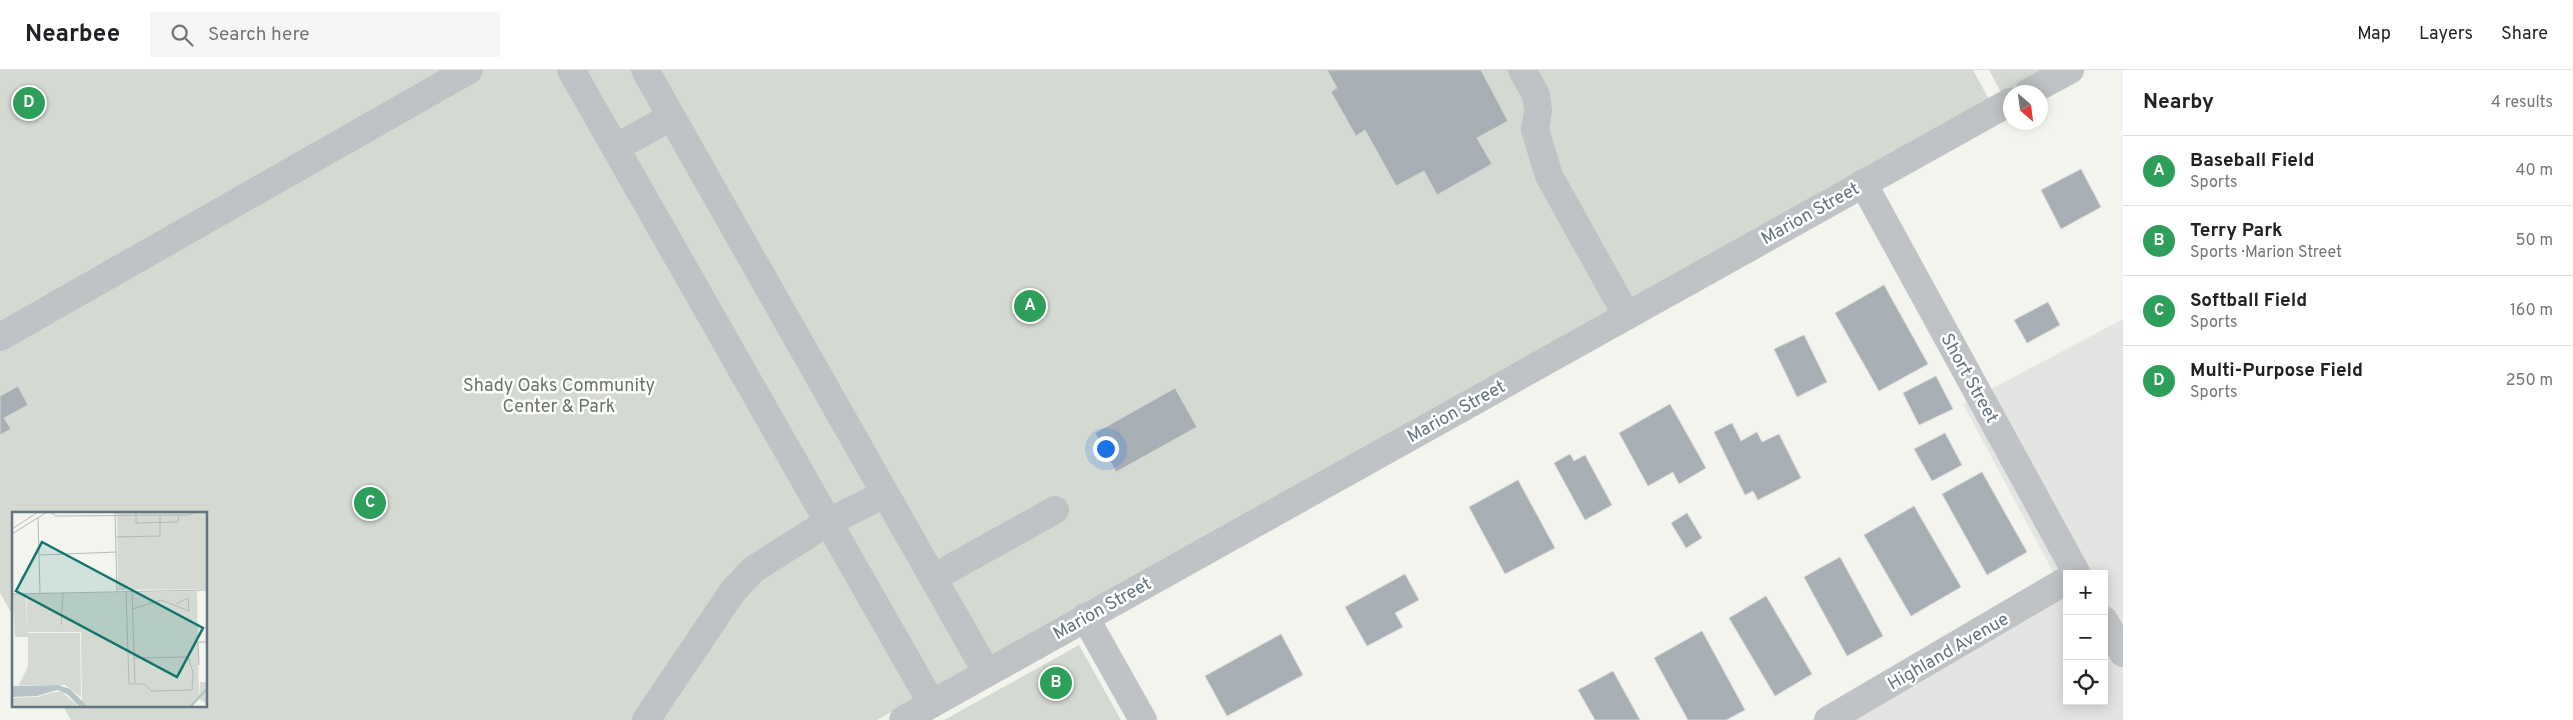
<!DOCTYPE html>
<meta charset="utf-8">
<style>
:root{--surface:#fff;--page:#f6f6f6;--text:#202124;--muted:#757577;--line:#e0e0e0;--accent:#111827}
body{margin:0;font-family:Overpass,sans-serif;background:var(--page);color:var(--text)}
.controls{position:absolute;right:15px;bottom:15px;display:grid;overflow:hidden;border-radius:0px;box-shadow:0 2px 12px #0003}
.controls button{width:45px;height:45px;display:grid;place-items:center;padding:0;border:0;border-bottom:1px solid var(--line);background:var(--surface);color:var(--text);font:25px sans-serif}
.compass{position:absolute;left:2003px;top:15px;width:45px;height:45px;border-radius:50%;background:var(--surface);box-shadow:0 2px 12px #0003;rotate:152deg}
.you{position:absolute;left:1105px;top:378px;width:18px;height:18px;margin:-12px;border:4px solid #fff;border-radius:50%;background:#1a73e8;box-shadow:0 0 0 8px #1a73e833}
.badge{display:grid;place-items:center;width:32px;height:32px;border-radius:50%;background:var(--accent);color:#fff;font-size:16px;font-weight:700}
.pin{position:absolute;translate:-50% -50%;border:2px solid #fff;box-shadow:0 1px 5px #0006}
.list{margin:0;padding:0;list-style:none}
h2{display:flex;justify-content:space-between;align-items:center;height:65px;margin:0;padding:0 20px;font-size:21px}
h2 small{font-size:16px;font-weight:400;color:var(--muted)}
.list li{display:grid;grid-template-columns:32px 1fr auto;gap:15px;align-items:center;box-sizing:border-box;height:70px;padding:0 20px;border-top:1px solid var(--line)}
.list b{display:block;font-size:19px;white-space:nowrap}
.list p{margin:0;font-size:16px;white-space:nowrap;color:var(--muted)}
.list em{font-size:16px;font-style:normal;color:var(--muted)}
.icon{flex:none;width:28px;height:28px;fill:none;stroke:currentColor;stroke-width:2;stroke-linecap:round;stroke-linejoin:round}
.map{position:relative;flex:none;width:2123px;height:650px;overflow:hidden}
header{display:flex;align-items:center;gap:30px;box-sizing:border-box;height:70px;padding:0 25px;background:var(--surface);border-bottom:1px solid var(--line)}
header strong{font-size:24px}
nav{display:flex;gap:28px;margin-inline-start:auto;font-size:18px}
.search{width:350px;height:45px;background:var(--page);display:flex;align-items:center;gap:12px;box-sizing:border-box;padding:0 18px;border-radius:0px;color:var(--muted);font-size:19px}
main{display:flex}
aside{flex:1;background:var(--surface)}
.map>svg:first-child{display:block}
.built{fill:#e4e5e3;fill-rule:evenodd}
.green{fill:#d4dad1}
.building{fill:#a7afb4;stroke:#d5d5d2}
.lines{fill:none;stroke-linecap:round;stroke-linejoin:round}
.minor{stroke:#bfc3c6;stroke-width:28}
.labels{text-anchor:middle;stroke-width:5;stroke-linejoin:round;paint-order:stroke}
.street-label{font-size:18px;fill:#637380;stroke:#fff}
.park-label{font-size:18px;fill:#667762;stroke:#fff}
.inset-river{fill:none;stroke:#b7c3c7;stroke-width:2.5}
.inset-road{fill:none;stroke:#b1b8bc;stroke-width:1}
.view{fill:#0f766e;fill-opacity:0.15;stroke:#0f766e;stroke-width:2.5}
.inset-edge{fill:none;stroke:#637380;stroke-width:2.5}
</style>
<header>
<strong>Nearbee</strong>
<div class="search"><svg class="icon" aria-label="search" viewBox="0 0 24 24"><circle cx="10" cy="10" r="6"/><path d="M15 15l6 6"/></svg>Search here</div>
<nav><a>Map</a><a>Layers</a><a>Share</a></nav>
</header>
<main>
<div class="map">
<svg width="2123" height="650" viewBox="0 0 2123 650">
<rect width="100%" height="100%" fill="#f4f4ef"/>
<!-- built -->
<path class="built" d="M2123,249v401h-312l249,-135 -97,-181zM2067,504h37v127h-37z"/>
<!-- green -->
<path class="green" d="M0,0h1973l18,33 -1114,617h-806l-8,-14h143v-192h-192v104l-14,-25z
M1989,0h84l-70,26z
M1079,575l42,75h-177z"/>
<!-- building -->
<path class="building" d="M1327,0h154l27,51 -31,17 15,26 -55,31 -13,-24 -28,15 -31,-56 -9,6 -25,-44 6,-4z
M2081,99l20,38 -40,22 -20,-39z
M1884,215l44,79 -49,27 -44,-78z
M2048,232l12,23 -33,18 -13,-23z
M1804,265l23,47 -30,15 -23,-48z
M1936,306l17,33 -34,16 -16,-32z
M18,316l10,19 -24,13 7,11 -11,6v-39z
M1175,318l22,39 -81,45 -21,-39z
M1670,334l36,64 -27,16 -6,-12 -25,14 -29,-53z
M1732,353l9,18 16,-9 5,10 17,-8 22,44 -43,22 -5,-9 -8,4 -31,-63z
M1945,363l17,32 -30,16 -18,-32z
M1570,384l4,7 11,-6 27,50 -27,15 -31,-57z
M1982,402l45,80 -40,23 -45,-81z
M1518,410l37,68 -50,26 -36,-67z
M1914,436l47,81 -50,29 -47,-81z
M1687,443l15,25 -16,10 -15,-25z
M1840,487l43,79 -36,20 -43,-79z
M1405,504l14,26 -24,13 8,14 -36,19 -22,-39z
M1766,526l46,78 -37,22 -46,-78z
M1702,561l43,79 -19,10h-38l-34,-62z
M1281,564l22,41 -76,41 -22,-40z
M1613,601l27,49h-45l-17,-30z"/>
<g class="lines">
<!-- minor -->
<path class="minor" d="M571,0l361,634
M645,0l342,603
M1522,0l14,25 2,16 -3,19 14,46 78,140
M2029,22l41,-22
M615,78l56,-31
M1863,113l214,391
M0,267l469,-267
M933,508l122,-68
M1085,547l58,103
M2104,550l19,33
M646,650l87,-129 21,-22 74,-47 57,-28
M903,650l1107,-618
M1828,650l239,-140"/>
</g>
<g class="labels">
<!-- street labels -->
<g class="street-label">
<text transform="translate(1810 143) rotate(-29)" y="6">Marion Street</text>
<text transform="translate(1970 308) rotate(61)" y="6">Short Street</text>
<text transform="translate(1456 341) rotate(-29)" y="6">Marion Street</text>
<text transform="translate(1102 538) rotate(-29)" y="6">Marion Street</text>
<text transform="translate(1948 581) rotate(-30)" y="6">Highland Avenue</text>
</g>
<!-- park labels -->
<g class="park-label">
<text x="559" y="321">Shady Oaks Community<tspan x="559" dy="21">Center &amp; Park</tspan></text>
</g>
</g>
<!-- overview -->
<g transform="translate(12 442)">
<rect width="195" height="195" fill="#f4f4ef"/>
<path d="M105,0h90v77l-89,1zM185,79l2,106 -9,10h-108l-1,-75h-54v-38zM1,81l13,1 1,39h53l1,64 -16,-12h-46l9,-19v-29h-13zM188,170h7v22l-8,-5zM43,180h7l17,15h-67v-9l25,-1z" fill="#d4dad1"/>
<path d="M46,173l12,4 18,18h-8l-13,-13 -10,-4 -20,6 -25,1v-11z" fill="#b7c3c7"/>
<path class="inset-river" d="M178,195l17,-18"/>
<path class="inset-road" d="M38,0l6,4 132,-1 8,-3M103,0l2,80M124,0v11l42,-1 1,-7M26,6l2,75M0,17l26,-17M0,22l35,-22M104,25l44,-1v-20M28,43l76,-3M114,79l3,93h6l-3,-93M0,82l195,-4M120,97l29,-9 28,11 -1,-13 -12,6M49,113l2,-32M121,146l55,-1 5,15 -1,18 -41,1 -6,-7h-10M187,153l-1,-23h9"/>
<path class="view" d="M30,30l161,86 -26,49 -161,-86z"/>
<rect width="195" height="195" class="inset-edge"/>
</g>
</svg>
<div class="controls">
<button>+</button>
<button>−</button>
<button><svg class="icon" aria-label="locate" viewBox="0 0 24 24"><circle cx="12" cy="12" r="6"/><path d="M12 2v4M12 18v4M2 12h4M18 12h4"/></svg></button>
</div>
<svg class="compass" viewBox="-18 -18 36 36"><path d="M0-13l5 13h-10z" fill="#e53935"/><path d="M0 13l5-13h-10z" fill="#757577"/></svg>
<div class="you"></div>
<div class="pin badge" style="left:1030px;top:236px;background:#2e9e5b">A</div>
<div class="pin badge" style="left:1056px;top:613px;background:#2e9e5b">B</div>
<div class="pin badge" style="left:370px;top:433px;background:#2e9e5b">C</div>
<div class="pin badge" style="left:29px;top:33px;background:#2e9e5b">D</div>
</div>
<aside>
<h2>Nearby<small>4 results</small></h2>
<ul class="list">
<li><span class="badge" style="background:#2e9e5b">A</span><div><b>Baseball Field</b><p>Sports</p></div><em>40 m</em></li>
<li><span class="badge" style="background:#2e9e5b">B</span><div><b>Terry Park</b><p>Sports · Marion Street</p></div><em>50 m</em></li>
<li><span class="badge" style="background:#2e9e5b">C</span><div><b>Softball Field</b><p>Sports</p></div><em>160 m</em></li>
<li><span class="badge" style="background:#2e9e5b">D</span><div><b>Multi-Purpose Field</b><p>Sports</p></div><em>250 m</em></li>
</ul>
</aside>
</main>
